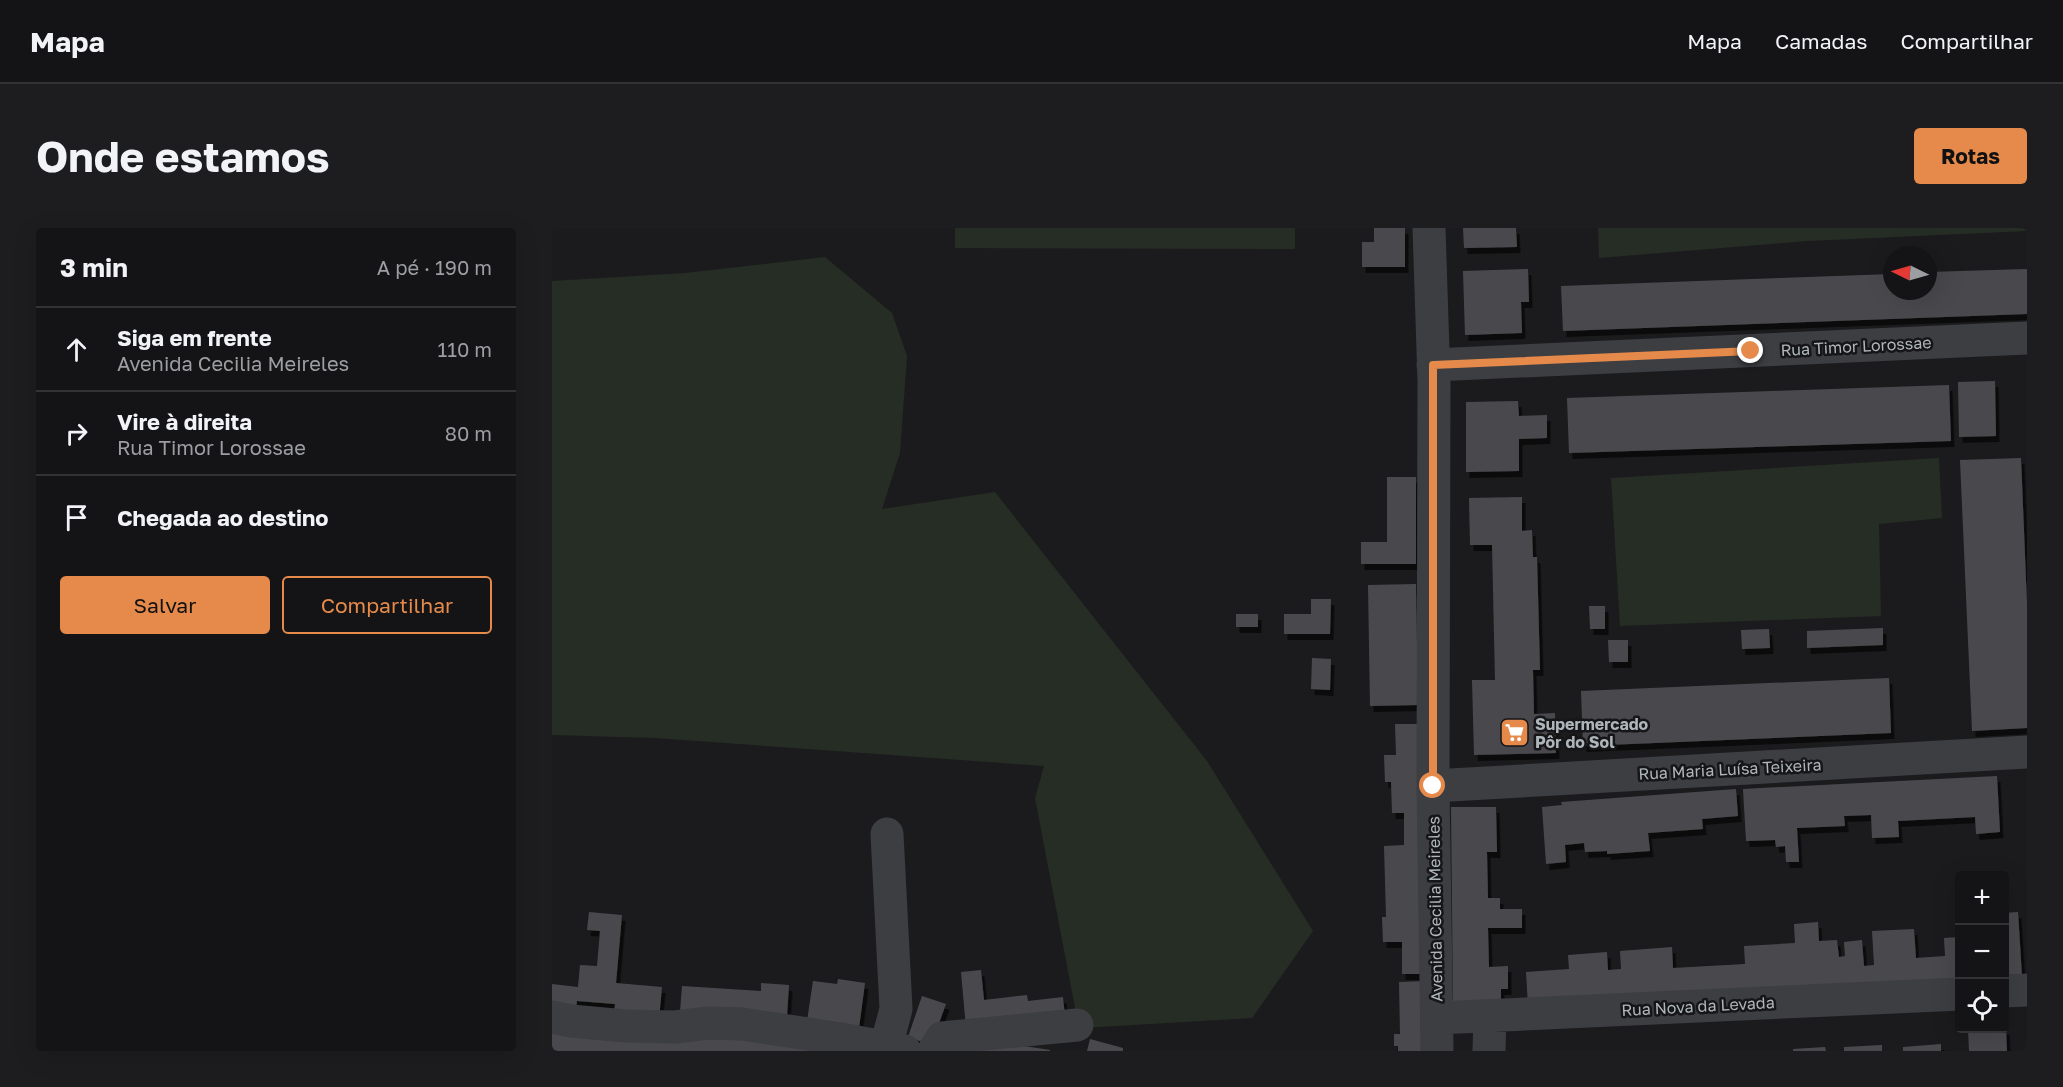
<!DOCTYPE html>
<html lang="pt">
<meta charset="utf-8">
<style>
:root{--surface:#141416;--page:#1d1d1f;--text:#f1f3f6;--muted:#9d9ea1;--line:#333335;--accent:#e58a4a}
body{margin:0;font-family:"Golos Text",sans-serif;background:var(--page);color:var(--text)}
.controls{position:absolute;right:18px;bottom:18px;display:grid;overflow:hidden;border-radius:6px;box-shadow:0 6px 24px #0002}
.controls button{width:54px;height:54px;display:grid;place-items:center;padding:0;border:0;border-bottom:2px solid var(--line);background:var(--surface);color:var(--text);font:30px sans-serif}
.compass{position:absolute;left:1331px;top:18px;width:54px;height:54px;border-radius:50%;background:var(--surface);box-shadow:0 6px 24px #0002;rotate:275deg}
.stop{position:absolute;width:18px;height:18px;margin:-14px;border:4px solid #e58a4a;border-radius:50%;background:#fff}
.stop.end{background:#e58a4a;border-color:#fff;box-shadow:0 2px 6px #0008}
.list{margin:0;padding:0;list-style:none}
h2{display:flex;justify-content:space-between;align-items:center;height:78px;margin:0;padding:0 24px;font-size:26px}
h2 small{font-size:20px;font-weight:400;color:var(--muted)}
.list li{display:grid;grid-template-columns:39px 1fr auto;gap:18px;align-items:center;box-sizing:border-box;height:84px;padding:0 24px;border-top:2px solid var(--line)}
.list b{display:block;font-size:22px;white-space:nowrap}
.list p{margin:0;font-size:20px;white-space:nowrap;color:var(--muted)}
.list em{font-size:20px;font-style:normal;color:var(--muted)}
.actions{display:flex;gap:12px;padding:18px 24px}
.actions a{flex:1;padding:14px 0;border:2px solid var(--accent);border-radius:6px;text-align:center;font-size:21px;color:var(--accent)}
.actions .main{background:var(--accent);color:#111}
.icon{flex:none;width:33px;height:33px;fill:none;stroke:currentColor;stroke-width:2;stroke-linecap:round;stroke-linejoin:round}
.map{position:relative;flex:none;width:1475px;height:823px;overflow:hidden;border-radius:6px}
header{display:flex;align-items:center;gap:36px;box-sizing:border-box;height:84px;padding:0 30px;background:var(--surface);border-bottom:2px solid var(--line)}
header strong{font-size:28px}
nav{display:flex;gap:33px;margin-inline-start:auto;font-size:21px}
.intro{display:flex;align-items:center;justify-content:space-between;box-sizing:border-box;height:144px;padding:0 36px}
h1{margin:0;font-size:42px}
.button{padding:15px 27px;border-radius:6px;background:var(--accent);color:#111;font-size:21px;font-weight:700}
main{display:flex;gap:36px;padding:0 36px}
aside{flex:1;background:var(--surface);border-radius:6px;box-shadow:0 6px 24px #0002}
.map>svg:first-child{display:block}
.green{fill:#262d25}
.building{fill:#484a4d;filter:url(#shadow)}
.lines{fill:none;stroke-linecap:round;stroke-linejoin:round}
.minor{stroke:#3c3e42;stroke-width:33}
.route{stroke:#e58a4a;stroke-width:8}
.labels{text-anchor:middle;stroke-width:5;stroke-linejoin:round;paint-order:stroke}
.street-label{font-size:16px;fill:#aeb6bb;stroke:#161618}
.poi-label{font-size:16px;font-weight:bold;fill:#aeb6bb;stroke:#161618;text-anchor:start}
</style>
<header>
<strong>Mapa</strong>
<nav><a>Mapa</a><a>Camadas</a><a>Compartilhar</a></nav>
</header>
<div class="intro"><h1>Onde estamos</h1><a class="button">Rotas</a></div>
<main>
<aside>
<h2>3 min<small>A pé · 190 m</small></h2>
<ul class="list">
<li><svg class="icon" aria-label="ahead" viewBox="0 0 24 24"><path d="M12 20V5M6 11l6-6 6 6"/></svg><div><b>Siga em frente</b><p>Avenida Cecilia Meireles</p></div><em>110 m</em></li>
<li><svg class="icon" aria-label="right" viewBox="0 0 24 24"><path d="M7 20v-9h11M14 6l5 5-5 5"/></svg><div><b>Vire à direita</b><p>Rua Timor Lorossae</p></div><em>80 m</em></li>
<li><svg class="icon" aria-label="arrive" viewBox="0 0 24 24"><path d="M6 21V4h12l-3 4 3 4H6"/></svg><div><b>Chegada ao destino</b></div></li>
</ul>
<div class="actions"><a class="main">Salvar</a><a>Compartilhar</a></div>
</aside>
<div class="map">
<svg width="1475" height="823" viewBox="0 0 1475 823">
<defs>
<filter id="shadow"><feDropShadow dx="3.5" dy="6" stdDeviation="0" flood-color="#0009"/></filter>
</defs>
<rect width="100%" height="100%" fill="#1b1b1d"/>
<!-- green -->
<path class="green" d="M403,0h340v21l-340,-1z
M1046,0h429v3l-219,10 -209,17z
M273,29l67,56 15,43 -7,97 -18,56 113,-17 212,269 106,170 -61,87 -169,10 -7,-15 -41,-215 9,-32 -389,-28 -103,-3v-454l133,-8z
M1387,230l3,60 -63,6 2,92 -261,10 -9,-148z"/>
<!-- building -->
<path class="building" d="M822,0h31v39h-43v-25h12z
M911,0h53l1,19 -53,1z
M976,41l1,33h-8l1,31 -57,2 -2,-64z
M1475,41v45l-464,17 -2,-45 331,-12v17h36v-19z
M1443,153l1,55 -37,1 -1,-55z
M1397,157l2,56 -382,12 -2,-55z
M966,173l1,15 28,-1v23l-28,1v32l-53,1v-70z
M1469,230l6,146v124l-55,3 -12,-271z
M835,249h29v87h-55v-22h26z
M970,269v34l10,-1 1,27h4l3,113h-7l1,44 21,-1 1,40 -82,2 -2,-75h23l-3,-135h-22l-1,-47z
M864,356l2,121 -48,1 -2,-121z
M759,371h20l-1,35h-46v-20h27z
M1037,378h16v23h-15z
M684,386h22v13h-22z
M1331,400v17l-76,3v-17z
M1217,401l1,19 -28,1 -1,-19z
M1056,412h20v22h-19z
M760,430l19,1 -1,31 -19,-1z
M1337,450l2,55 -308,13 -2,-55z
M843,496h27l4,250h-24v-32h-19l-1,-25h4l-2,-71 20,-1v-32h-12l-1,-31h-6l-1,-27h12z
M1445,548l3,56 -24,2 -1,-17 -77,4 1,16 -27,1 -1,-23 -27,1 1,10 -48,2 2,34h-13l-1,-16 -9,1 -1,-7 -29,1 -3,-52z
M1184,561l2,27 -36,3 1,10 -55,4 2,18 -43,3v-3l-22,1 -1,-9 -19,2 1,17 -20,2 -4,-57 20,-2 -1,-3z
M899,579h45l1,45h-10l1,46h12v11h22v19h-34l1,39 19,-1v23h-7v18h-48z
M37,684l33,3 -6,68 46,4 -3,32 -45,-4 1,-11 -38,-3 -1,7 -24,-2v-22l26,3 2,-22 17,1 3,-35 -13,-1z
M1466,684l4,64 -18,2v-65z
M1266,694l1,19 18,-1 2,17 6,-1 -1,-14 18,-2 2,26 10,-1 -2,-34 42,-2 2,29 29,-2 -1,-18 15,-1v43l-431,26 -2,-34 43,-3 -1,-14 39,-3 1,18 13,-1 -1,-18 52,-4 1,21 72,-4 -1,-18 51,-3 -1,-19z
M429,742l3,30 43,-5 1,6 35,-4 2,20 -99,11 -5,-56z
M286,751l27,4 -6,45 -52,-7 6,-40 24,3z
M875,753l1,70h-30v-5h-4v-12h6l-1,-52z
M209,755l28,2 -2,31 -107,-4 2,-26 79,5z
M370,768l24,8 -15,41 -23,-8z
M0,796l205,17 74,10h-279z
M1416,801h38l1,22h-38z
M421,810l77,12v1h-79z
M538,811l33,9v3h-36z
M1389,816v7h-38v-4z
M1330,817v6h-38v-4z
M1273,819l1,4h-33v-2z"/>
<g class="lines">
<!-- minor -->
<path class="minor" d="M877,0l5,153 -1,405 4,265
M881,137l594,-27
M881,558l594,-34
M1452,763l23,-1
M0,789l19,4 55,5 49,1 33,-4 34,1 99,15 64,12
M885,790l523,-24
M334,819l10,-38 -9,-175
M382,823l8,-13 135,-13
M937,823l1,-35"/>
</g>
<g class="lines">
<!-- route -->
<path class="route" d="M881,558v-421l318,-14"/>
</g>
<!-- icons -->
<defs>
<symbol id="supermarket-square" viewBox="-11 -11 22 22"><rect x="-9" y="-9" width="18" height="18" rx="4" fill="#e58a4a" stroke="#161618"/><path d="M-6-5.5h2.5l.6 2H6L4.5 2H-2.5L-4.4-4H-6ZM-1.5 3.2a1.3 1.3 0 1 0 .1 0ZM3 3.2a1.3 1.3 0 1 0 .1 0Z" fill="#fff"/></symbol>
</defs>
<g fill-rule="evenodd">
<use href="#supermarket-square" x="946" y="488" width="33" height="33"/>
</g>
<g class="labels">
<!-- street labels -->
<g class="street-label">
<text transform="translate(1304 118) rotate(-3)" y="6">Rua Timor Lorossae</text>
<text transform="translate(1178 541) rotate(-3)" y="6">Rua Maria Luísa Teixeira</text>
<text transform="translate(883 681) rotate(-91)" y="6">Avenida Cecilia Meireles</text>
<text transform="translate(1146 778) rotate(-3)" y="6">Rua Nova da Levada</text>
</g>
<!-- poi labels -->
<g class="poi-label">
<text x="983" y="502">Supermercado<tspan x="983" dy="18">Pôr do Sol</tspan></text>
</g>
</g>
</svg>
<div class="controls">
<button>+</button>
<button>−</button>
<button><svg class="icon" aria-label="locate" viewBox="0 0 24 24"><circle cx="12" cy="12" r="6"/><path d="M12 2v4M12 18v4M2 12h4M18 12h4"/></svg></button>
</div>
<svg class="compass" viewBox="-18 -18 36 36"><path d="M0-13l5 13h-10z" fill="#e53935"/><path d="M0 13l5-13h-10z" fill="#9d9ea1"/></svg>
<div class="stop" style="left:881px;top:558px"></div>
<div class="stop end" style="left:1199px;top:123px"></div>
</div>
</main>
